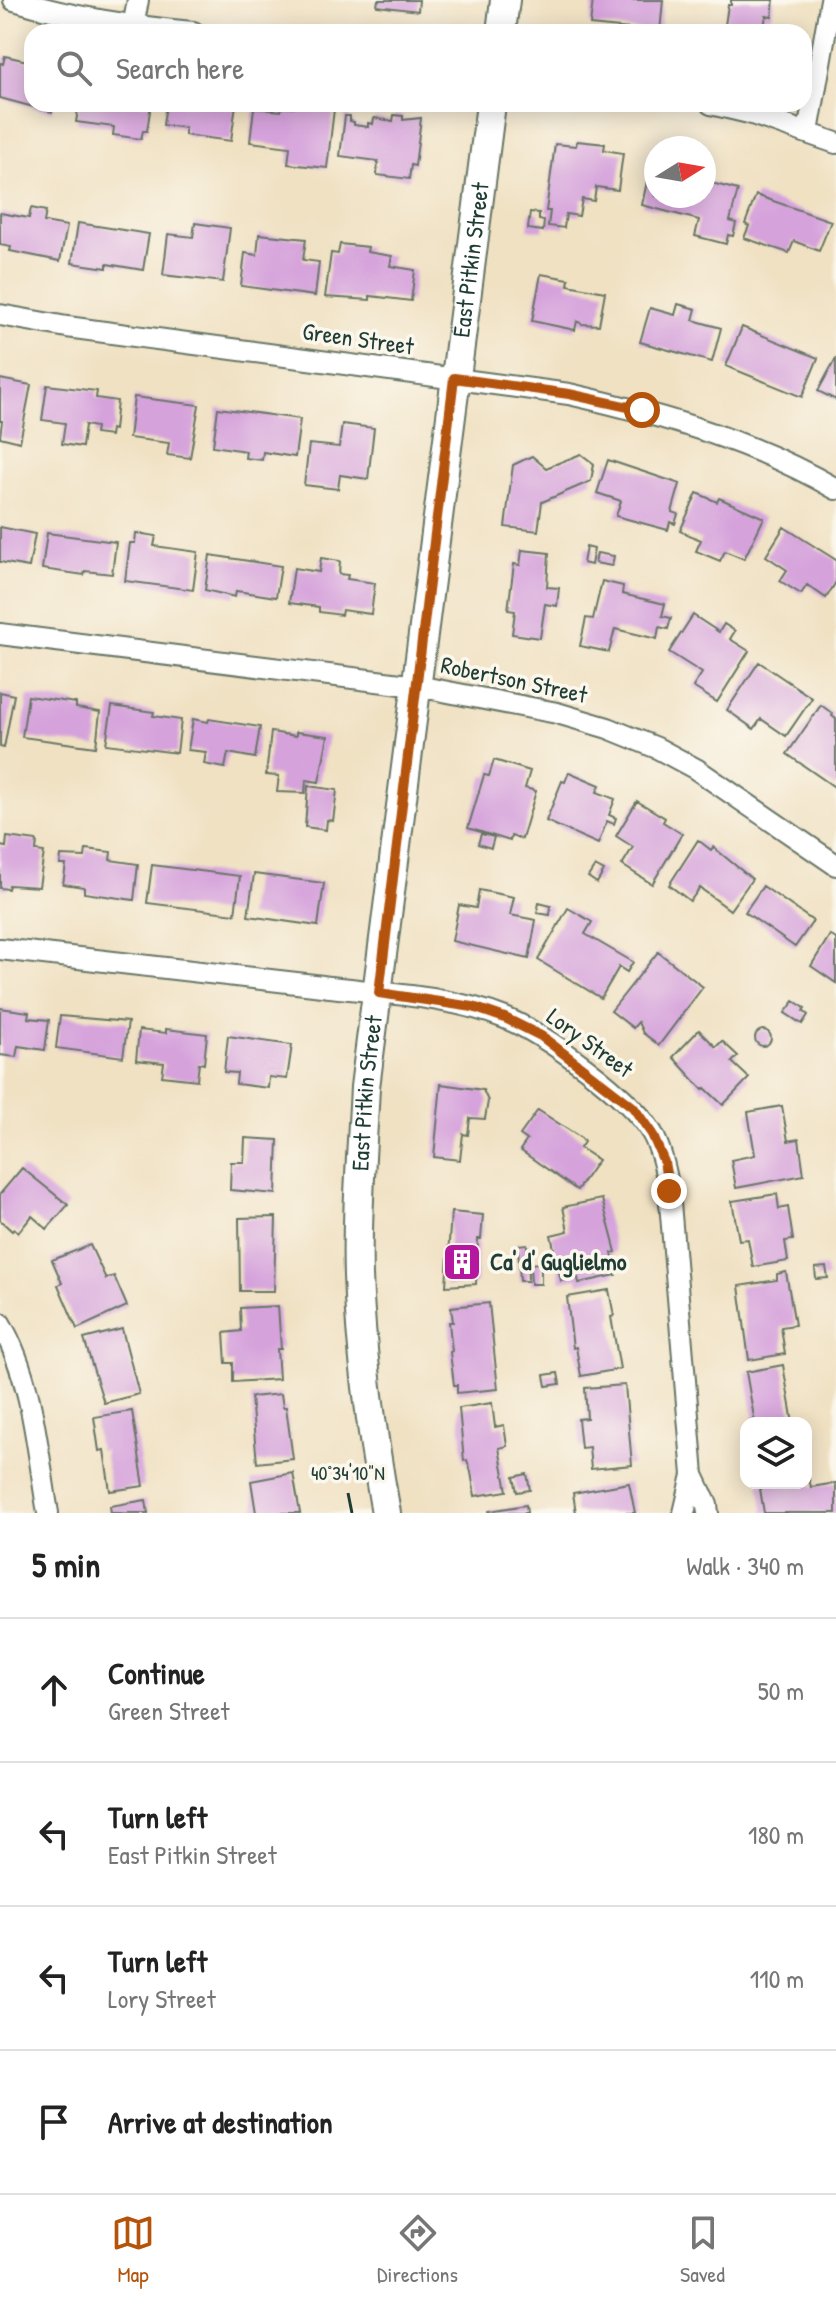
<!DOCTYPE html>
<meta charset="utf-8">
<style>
:root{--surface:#fff;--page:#f6f6f6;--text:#222;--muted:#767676;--line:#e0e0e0;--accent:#b45309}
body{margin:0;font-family:"Patrick Hand",sans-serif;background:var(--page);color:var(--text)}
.controls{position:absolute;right:24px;bottom:24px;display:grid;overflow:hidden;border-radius:16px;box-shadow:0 4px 20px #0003}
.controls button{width:72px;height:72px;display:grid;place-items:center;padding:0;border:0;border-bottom:2px solid var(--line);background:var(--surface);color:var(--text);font:40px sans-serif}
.compass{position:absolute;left:644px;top:136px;width:72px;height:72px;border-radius:50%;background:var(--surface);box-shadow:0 4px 20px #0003;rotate:79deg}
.stop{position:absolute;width:24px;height:24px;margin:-18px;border:6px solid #b45309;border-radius:50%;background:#fff}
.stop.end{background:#b45309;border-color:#fff;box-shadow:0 2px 8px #0008}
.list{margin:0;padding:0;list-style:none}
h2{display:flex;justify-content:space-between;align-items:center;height:104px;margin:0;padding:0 32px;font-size:34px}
h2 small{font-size:26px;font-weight:400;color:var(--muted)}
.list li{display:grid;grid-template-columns:52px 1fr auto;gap:24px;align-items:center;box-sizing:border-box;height:144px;padding:0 32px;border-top:2px solid var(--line)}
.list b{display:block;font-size:30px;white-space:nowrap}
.list p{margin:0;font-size:26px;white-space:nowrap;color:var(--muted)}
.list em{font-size:26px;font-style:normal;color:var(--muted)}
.icon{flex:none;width:44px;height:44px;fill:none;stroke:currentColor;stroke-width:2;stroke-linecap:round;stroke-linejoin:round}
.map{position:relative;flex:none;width:836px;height:1513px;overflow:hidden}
.search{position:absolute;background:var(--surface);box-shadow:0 4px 20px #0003;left:24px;right:24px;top:24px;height:88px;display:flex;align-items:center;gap:20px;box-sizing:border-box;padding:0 28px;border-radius:24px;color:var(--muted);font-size:30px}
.sheet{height:680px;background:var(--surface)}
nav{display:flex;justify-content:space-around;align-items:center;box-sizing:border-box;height:112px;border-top:2px solid var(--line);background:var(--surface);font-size:22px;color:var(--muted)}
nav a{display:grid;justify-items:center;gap:4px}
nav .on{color:var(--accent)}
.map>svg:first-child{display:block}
.building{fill:#d5a2db}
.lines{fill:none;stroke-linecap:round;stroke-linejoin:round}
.street-casing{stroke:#687666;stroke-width:24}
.secondary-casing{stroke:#687666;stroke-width:32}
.street{stroke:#fff;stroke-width:20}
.secondary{stroke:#fff;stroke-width:28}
.route{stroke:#b45309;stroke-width:10}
.ticks{fill:none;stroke:#1f3d34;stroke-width:3}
.labels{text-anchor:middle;stroke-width:7;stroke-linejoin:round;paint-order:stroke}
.street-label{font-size:24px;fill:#1f3d34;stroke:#fbf7ec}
.poi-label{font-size:24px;font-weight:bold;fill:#1f3d34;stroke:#fbf7ec;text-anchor:start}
.ticks-label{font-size:20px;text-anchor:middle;fill:#1f3d34;stroke:#fbf7ec;stroke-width:7;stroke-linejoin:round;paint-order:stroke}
</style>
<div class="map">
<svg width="836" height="1513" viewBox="0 0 836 1513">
<rect width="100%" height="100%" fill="#fbf7ec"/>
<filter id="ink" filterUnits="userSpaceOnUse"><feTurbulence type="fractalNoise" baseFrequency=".0125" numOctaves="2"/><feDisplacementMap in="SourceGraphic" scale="16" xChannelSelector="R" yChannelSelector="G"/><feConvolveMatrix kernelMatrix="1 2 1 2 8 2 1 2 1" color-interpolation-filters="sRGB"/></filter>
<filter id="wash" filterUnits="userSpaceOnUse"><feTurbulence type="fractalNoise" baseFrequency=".006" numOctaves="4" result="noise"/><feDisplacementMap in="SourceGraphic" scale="32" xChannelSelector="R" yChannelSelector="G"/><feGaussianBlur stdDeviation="1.8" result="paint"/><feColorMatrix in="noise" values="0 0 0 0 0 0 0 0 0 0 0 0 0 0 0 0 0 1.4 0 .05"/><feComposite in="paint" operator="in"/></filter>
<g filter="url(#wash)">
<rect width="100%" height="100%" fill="#f0e1c3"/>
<g id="blocks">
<!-- building -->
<path class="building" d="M378,0h41l-1,11 -41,-5z
M593,0h70l-3,32 -70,-7z
M731,0h43l-2,17 -6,-1 -3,16h-39l4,-27h3z
M5,56l27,6v42h22l-2,8 -52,-14v-35l3,1z
M79,104h72l-4,27h-4l-2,8 -28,-4 1,-8 -38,-5z
M166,104h70l-5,37 -46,-6v-7l-22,-3z
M294,104l40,5 -7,59 -39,-4 2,-17 -40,-5 4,-34 27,3 1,-4 12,1z
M394,115l9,1v4l18,-2 -6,48 -4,-1 -2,14 -32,-4 1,-14 -38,-5 5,-40h5v5l4,1v3l14,2v-4l5,1 1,-6 19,3z
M577,141l28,3 -1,6 19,3 -5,37 -22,-3 -2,14 -12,-2 -3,17 -13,-2 -2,14 -16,-2 2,-15h-4l9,-67 21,2z
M653,153l3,1v42h48v-15l34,9 -8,31 6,2 -3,13 -5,-1 -2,9 -31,-8 4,-16 -57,-15z
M756,195l75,26 -12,30 -25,-10 -5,12 -45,-15 5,-12 -4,-2z
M31,208l15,3 -2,11 23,4 -7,35 -50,-10 1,-4 -11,-2v-32l29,5z
M530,212l9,1v7l5,1 -1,10 -15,-2z
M78,223l71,11 -6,36 -36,-6v4l-35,-5z
M195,223l35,5 -7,54 -60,-7 5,-41 25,3z
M259,234l47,5 -3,21 16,2 -4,34 -74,-10 4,-33 12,2z
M340,244l28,3 -1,5 25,4 -2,10 25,4 -4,31 -41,-5v4l-45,-3 6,-44 7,1z
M541,274l28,5 -1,6 37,7 -6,33 -17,-1 -5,-3 -2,9 -43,-9z
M678,304l18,5 -3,11 28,8 -9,34 -72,-20 10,-34 25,7z
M742,327l76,31 -16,39 -76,-31z
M836,358v42l-18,-9z
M0,379l31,6 -11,57 -20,-5 2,-16h-2z
M47,385l50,6 -1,7 21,3 -3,29 -3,-1 -1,7 -15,-2 1,-7 -11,-2 -3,22 -20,-3 3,-21 -23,-3z
M134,397l65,8 -9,53 -23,-3 2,-12 -40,-5z
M218,408l82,11 -5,38 -32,-5 -1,8 -17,-2 1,-7 -33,-5z
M342,424l32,4 -6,51 -28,-4 -2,14 -34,-4 5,-41 30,3z
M581,454l13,10 -3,17 -49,21 -4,29 -33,-4 8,-62 19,-9 14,12z
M608,460l72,24 -8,28 6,2 -3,10 -5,-2 -2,8 -52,-14 5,-15 -24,-8z
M697,493l20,9 2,-4 45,20 -20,41 -19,-8 -5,10 -24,-10 5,-11 -21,-9z
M0,527l35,7 -6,33 -29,-5z
M784,527l52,33v22l-10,16 -19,-13 -6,9 -21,-13 7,-11 -21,-14z
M47,533l69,9 -4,32 -27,-3 -1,4 -42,-6z
M136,533l20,3 -2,10 44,6 -5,38 -68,-9 5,-38h5z
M586,547l8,2 -3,16 -8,-2z
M522,550l27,3 -2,34 12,1 -2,18 -12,-2 -5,34 -28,-4 3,-23 -7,-1 6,-46 6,1z
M597,553l17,3 -2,10 -17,-3z
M210,555l71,11 -5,31 -40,-6 -1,6 -30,-7z
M321,558l19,3 -1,13 9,1 -1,4 28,4 -4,31 -29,-4 -1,5 -22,-3v-5l-30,-4 5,-35 25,4z
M602,581l21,5 -1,8 43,10 -3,12 9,2 -3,11 -9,-2 -2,12 -42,-10 -6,23 -29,-6 6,-28 7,1z
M693,615l26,17 5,-8 11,7 -5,8 19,12 -32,51 -24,-15 9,-14 -33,-21z
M759,662l53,36 -26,38 -25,-17 -7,10 -27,-19z
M0,692l14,3 -10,53 -4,-1z
M28,696l48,7v5l24,4 -4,35 -74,-10z
M821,705l12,9 -1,2 4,3v69l-49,-34z
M112,706l42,6 -1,4 28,4 -4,33 -71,-9z
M193,719l15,3 1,-3 51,8 -5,31 -27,-5 -3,15 -21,-4 2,-12 -18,-2z
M271,732l25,4v-4l32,4 -9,46 -13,-2 -1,13 -28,-1 2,-16 -13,-1z
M494,760l36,11 -5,17 11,3 -14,48 -11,-3 -1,5 -42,-13 16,-53 5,1z
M569,772l31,13 -3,7 18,7 -6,16 7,3 -2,6 -7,-3 -9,23 -52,-23 16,-40 3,1z
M308,786l29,4 -4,31 -6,-1 -1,10 -21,-3z
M637,801l28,17 -2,4 19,12 -30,50 -30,-19 11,-18 -17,-11z
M481,834l13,3 -3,11 -13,-4z
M7,837l30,4 -1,10 8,1 -5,35 -30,-2 -1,4 -8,-1v-42l6,1z
M698,840l13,10 2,-3 39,32 -22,31 -30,-22 -10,13 -21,-16z
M86,849l25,3 -1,8 28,4 -4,36 -50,-7v-6l-21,-3 3,-19h-6l1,-9 24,1z
M152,865l88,11 -5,38 -88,-11z
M595,866l9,5 -7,12 -9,-6z
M254,874l70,9 -6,43 -70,-10z
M763,886l50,35 -18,26 -50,-35z
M479,890l35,7 -4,18 26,5 -7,39 -77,-18 7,-36 17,3z
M539,903l12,3 -1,9 -13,-2z
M568,908l24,14 -7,12 48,28 -6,10 -8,-5 -18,31 -63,-38z
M830,935l6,4v44l-25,-17z
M658,952l45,35 -44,58 -16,-12 -5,-11 -5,6 -22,-17z
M794,1001l11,7 -2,3 5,4 -6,9 -17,-11z
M0,1008l29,4 -1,6 21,2 -4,30 -27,-4 -2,11 -16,-2z
M60,1016l68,6 -5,35 -67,-9z
M166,1029l41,5 -3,30 -5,-1 -2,17 -35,-4 2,-13 -28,-3 3,-30 27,3z
M699,1030l17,17 6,-6 16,15 -6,6 17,16 -26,27 -18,-17 -2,2 -30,-33z
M755 1038a8 8 0 1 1 16 0a8 8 0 1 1-16 0Z
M228,1036l64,9 -5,34 -18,-2 -1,11 -32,-4 1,-11 -13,-1z
M441,1084l42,6 5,11 -3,18 -15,-1 -2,17 -5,-1 -3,26 -26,-3z
M782,1106l6,35 11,-2 5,36 -68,13 -5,-28 24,-5 -7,-43z
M538,1110l43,28 3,4 -4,6 18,12 -21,30 -57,-40 7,-10 -7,-5z
M245,1138l33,2 -2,54 -46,-4 1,-28h13z
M22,1168l46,37 -21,24 -15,-13 -14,17 -4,-4 -2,2 -12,-11v-26z
M777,1194l2,15 9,-2 5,33 -8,1 3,20 -35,6 -5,-28 -9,1 -7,-39z
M602,1199l14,53 -4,1 4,22 -37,8 -1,-5 -17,3 -10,-46 17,-4 -5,-24z
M451,1212l32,3 -2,24h-3l-2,45 -30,2z
M276,1217l-2,74h-34l-1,-73z
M527,1244l1,37h-8l-2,-36z
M90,1245l16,34 8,-3 13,30 -50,23 -19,-44 4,-2 -10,-23z
M541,1263v21h-10l-1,-20z
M826,1267l2,11 -12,1 -1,-11z
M786,1272l9,53 -14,2 4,27 -36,6 -10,-74 38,-6v-6z
M609,1290l5,26 -3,1 9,52 -39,7 -5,-29 -3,1 -6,-51z
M489,1303l9,86 -41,4v-8h-3l-4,-33 2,-1 -3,-29h4l-2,-15z
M278,1306l3,43h-4l2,30 -46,3v-19h-7l-2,-30 17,-2 -1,-23z
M122,1329l17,65 -35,9 -20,-64z
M783,1365l10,58h-38l-9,-51z
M558,1373l2,11 -14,2 -2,-11z
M625,1385l7,80 -41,4 -2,-22 -8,1 -3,-29 9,-1 -2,-30z
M281,1394l2,13h3l7,52 -36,4 -6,-66z
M492,1403l3,24 9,-2 3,21 -8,2 8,43 -32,5 -4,-24 -4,-12 -3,1 -5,-53z
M132,1411l12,75 -34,5 -6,-41 -5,1 -5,-34z
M806,1468l5,19 25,-4v30h-72l-5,-30h47z
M293,1473l7,40h-44l-5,-32z
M527,1474l3,16 -13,2 -3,-15z
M629,1483l6,30h-59l-3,-20z
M146,1500l2,13h-37l-1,-7z
M526,1505l1,8h-38v-2z"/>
</g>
</g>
<g filter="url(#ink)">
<use href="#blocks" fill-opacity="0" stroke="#687666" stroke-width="2"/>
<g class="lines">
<defs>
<path id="street" d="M14,0c59,18 118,26 179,32
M133,27l5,-27
M711,104l38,9 87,30
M808,132l23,-132
M0,315l67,12 502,67c93,21 184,47 267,95
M0,634l417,52 140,27 51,15 49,20 39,21 140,96
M0,949c105,12 209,24 314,36 61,8 134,10 191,33 40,16 125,78 147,115 10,18 14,38 17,58l24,284 -9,38
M0,1323c33,56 37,126 48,190
M693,1475l14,30 1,8"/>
<g id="secondary">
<path d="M501,32l4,-32"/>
<path id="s1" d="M386,1513c-14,-78 -25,-158 -28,-237 -2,-62 4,-126 7,-189l126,-983"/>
</g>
</defs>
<!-- street casing -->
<use href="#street" class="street-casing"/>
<!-- secondary casing -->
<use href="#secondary" class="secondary-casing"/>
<!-- street -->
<use href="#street" class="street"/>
<!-- secondary -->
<use href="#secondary" class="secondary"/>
</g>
</g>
<g class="lines" filter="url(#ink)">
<!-- route -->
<path class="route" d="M642,410l-73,-16 -115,-16 -75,615 94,14 32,11 36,18 92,71 19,27 12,28 5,29"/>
</g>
<!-- ticks -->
<path class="ticks" d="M348,1493l4,20"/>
<!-- icons -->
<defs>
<symbol id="building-square" viewBox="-11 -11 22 22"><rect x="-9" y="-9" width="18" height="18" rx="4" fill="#b5179e" stroke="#fbf7ec"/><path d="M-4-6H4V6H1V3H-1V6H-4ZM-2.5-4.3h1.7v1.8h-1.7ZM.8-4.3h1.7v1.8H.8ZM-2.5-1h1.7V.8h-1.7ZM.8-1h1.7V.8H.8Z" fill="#fff"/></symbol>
</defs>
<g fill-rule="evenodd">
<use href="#building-square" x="440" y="1240" width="44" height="44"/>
</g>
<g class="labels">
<!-- street labels -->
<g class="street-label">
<text dy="8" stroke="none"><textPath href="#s1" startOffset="1262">East Pitkin Street</textPath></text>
<text transform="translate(358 339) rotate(8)" y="8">Green Street</text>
<text transform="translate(514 680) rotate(12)" y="8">Robertson Street</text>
<text transform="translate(590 1043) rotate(36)" y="8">Lory Street</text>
<text dy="8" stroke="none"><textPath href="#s1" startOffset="422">East Pitkin Street</textPath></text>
</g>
<!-- poi labels -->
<g class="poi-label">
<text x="490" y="1270">Ca' d' Guglielmo</text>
</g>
</g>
<g class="ticks-label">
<text x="348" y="1480">40°34'10"N</text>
</g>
</svg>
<div class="controls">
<button><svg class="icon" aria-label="layers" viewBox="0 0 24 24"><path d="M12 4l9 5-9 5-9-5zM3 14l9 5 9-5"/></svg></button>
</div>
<svg class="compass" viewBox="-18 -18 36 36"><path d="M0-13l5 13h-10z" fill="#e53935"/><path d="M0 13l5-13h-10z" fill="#767676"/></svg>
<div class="stop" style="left:642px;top:410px"></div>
<div class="stop end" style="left:669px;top:1191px"></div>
<div class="search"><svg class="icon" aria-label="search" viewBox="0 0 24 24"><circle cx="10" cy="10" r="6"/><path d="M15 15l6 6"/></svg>Search here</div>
</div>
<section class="sheet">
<h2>5 min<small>Walk · 340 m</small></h2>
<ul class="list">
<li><svg class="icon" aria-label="ahead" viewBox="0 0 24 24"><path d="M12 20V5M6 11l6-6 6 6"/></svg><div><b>Continue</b><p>Green Street</p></div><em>50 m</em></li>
<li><svg class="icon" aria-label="left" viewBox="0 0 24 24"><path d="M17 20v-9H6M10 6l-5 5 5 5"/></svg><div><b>Turn left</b><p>East Pitkin Street</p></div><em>180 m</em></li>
<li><svg class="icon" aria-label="left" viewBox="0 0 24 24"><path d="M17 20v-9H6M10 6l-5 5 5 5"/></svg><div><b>Turn left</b><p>Lory Street</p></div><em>110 m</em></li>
<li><svg class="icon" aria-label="arrive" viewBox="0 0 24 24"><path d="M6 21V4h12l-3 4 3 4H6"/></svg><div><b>Arrive at destination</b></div></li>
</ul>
</section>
<nav>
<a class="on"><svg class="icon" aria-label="map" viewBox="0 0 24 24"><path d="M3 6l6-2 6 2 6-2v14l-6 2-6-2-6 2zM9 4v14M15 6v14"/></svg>Map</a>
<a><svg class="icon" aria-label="directions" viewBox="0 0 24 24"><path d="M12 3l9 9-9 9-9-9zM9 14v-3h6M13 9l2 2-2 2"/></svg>Directions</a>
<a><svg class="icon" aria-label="saved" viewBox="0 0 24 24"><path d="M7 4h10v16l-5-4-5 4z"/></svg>Saved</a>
</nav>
